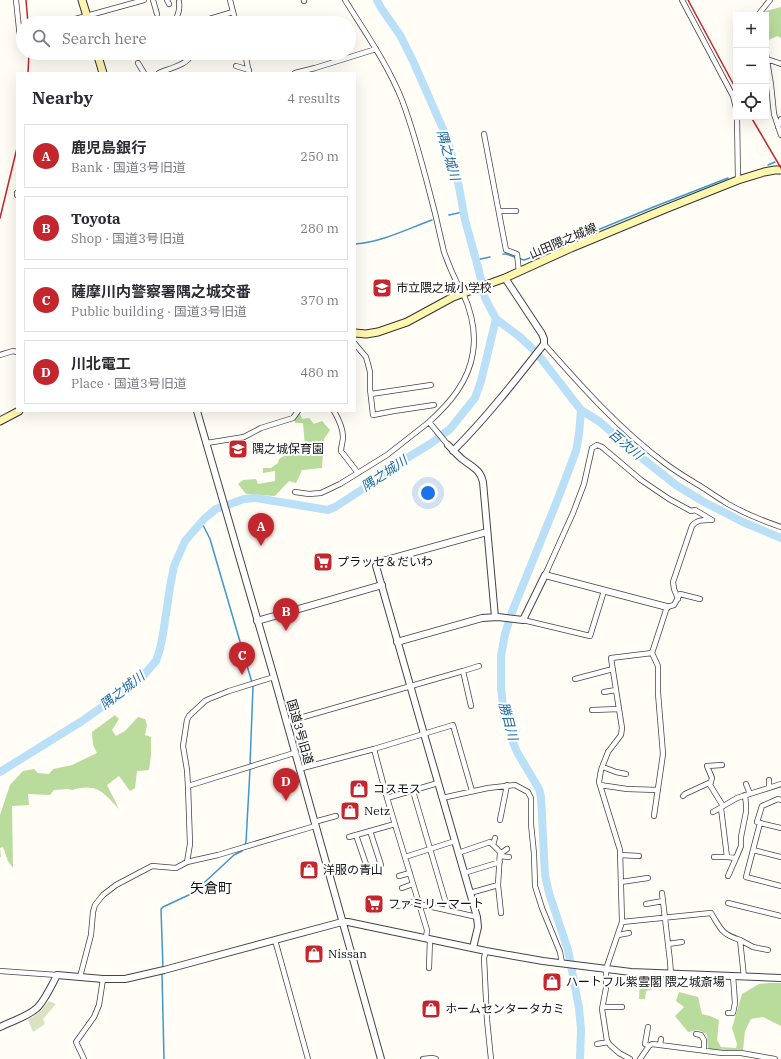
<!DOCTYPE html>
<meta charset="utf-8">
<style>
:root{--surface:#fff;--page:#f7f7f7;--text:#2b2b33;--muted:#7c7c81;--line:#e1e1e2;--accent:#c4262e}
body{margin:0;font-family:"IBM Plex Serif","Noto Sans JP",serif;background:var(--page);color:var(--text)}
.controls{position:absolute;right:12px;top:12px;display:grid;overflow:hidden;border-radius:0px;box-shadow:0 4px 16px #0002}
.controls button{width:36px;height:36px;display:grid;place-items:center;padding:0;border:0;border-bottom:1px solid var(--line);background:var(--surface);color:var(--text);font:20px sans-serif}
.you{position:absolute;left:428px;top:493px;width:14px;height:14px;margin:-10px;border:3px solid #fff;border-radius:50%;background:#1a73e8;box-shadow:0 0 0 6px #1a73e833}
.badge{display:grid;place-items:center;width:26px;height:26px;border-radius:50%;background:var(--accent);color:#fff;font-size:13px;font-weight:700}
.pin{position:absolute;translate:-50% -33px;filter:drop-shadow(0 1px 2px #0008)}
.pin::after{content:'';position:absolute;top:21px;width:14px;height:12px;background:inherit;clip-path:polygon(0 0,100% 0,50% 100%)}
.list{margin:0;padding:0;list-style:none}
h2{display:flex;justify-content:space-between;align-items:center;height:52px;margin:0;padding:0 16px;font-size:17px}
h2 small{font-size:13px;font-weight:400;color:var(--muted)}
.list li{display:grid;grid-template-columns:26px 1fr auto;gap:12px;align-items:center;box-sizing:border-box;height:64px;margin:0 8px 8px;padding:0 8px;border:1px solid var(--line);border-radius:0px}
.list b{display:block;font-size:15px;white-space:nowrap}
.list p{margin:0;font-size:13px;white-space:nowrap;color:var(--muted)}
.list em{font-size:13px;font-style:normal;color:var(--muted)}
.icon{flex:none;width:22px;height:22px;fill:none;stroke:currentColor;stroke-width:2;stroke-linecap:round;stroke-linejoin:round}
.map{position:relative;flex:none;width:781px;height:1059px;overflow:hidden}
.search{position:absolute;background:var(--surface);box-shadow:0 4px 16px #0002;left:16px;top:16px;width:340px;height:44px;display:flex;align-items:center;gap:10px;box-sizing:border-box;padding:0 14px;border-radius:22px;color:var(--muted);font-size:15px}
.panel{position:absolute;background:var(--surface);box-shadow:0 4px 16px #0002;left:16px;top:72px;width:340px;height:340px;border-radius:0px}
.map>svg:first-child{display:block}
.forest{fill:#b9dc9c}
.cemetery{fill:#d9e3c4}
.lines{fill:none;stroke-linecap:round;stroke-linejoin:round}
.stream{stroke:#3f96cf;stroke-width:1.5}
.river{stroke:#b9e0f7;stroke-width:8}
.minor-casing{stroke:#444;stroke-width:6}
.tertiary-casing{stroke:#444;stroke-width:8}
.secondary-casing{stroke:#333;stroke-width:9}
.minor{stroke:#fff;stroke-width:4.5}
.tertiary{stroke:#fff;stroke-width:6}
.secondary{stroke:#fff6b0;stroke-width:7}
.rail{stroke:#c4262e;stroke-width:1.5}
.labels{text-anchor:middle;stroke-width:4;stroke-linejoin:round;paint-order:stroke}
.street-label{font-size:12px;fill:#111;stroke:#fff}
.poi-label{font-size:12px;fill:#111;stroke:#fff;text-anchor:start}
.water-label{font-size:13px;font-style:italic;fill:#1768a6;stroke:#fff}
.quarter-label{font-size:14px;fill:#111;stroke:#fff}
</style>
<div class="map">
<svg width="781" height="1059" viewBox="0 0 781 1059">
<rect width="100%" height="100%" fill="#fffdf5"/>
<!-- forest -->
<path class="forest" d="M781,7v31l-4,-2 -8,4 -3,-4v-21h-4l4,-4z
M300,413l2,6 7,-1 5,6 8,-3 8,9 -6,9 -2,29 -20,2 -6,13 -7,-2 -14,15 -29,-2 -8,-10 5,-4 13,-1 2,5 17,-3v-10l-12,2v-5h8l7,-5 1,-4 19,-12 7,-1 -2,-23h-8v-4l3,-3z
M115,715l4,4 -7,11 4,6 9,-5 13,-14 7,2 2,6 -2,10 6,2v19l-2,14 -12,1 -2,17 -5,3 -11,-15 -12,9 12,24c-5,-5 -13,-15 -19,-18 -7,-5 -20,-4 -28,-1l-4,-1 -14,1 -4,5 -22,-1 1,11 -17,1 1,62 -5,-7 -5,-14 -3,1 1,9h-1v-42l10,-30 13,-14 11,-2 4,4 11,1 4,-5 19,-4 25,-12 -4,-8 -1,-13z
M640,978h14l-1,11 -7,2 -1,8h-6z
M768,983h13v43l-18,-9 -12,2 -6,12 -2,19h-18l-17,-1 -1,-15 -9,-4 -10,2 -13,-16 9,-9 -8,-6 3,-9 19,5 4,17 8,2 9,4 -2,20 4,7 15,1 1,-4 -5,-16 10,-34 17,-10z"/>
<!-- cemetery -->
<path class="cemetery" d="M49,1001l7,3 -13,15 2,5 -12,8 -5,-12 10,-7z"/>
<g class="lines">
<!-- stream -->
<path class="stream" d="M768,165l7,-3
M449,215l14,-3
M355,244c27,-2 52,-15 77,-24
M503,254h3l18,6 3,-1 129,-53 72,-28
M476,260l14,-3
M201,521l9,18 43,147 -3,79
M163,969l-2,-60 2,-2 30,-14 41,-38 8,-4 4,-9 4,-73
M162,973l2,86"/>
<!-- river -->
<path class="river" d="M496,319l24,18 16,15 45,58 19,12 38,33 38,30 28,17 39,20 38,16
M0,772l82,-51 37,-26 23,-18 14,-16 4,-12 3,-15 7,-47 4,-21 11,-25 19,-22 12,-10 28,-10 12,-1 72,12 7,-3 40,-26 9,-9 46,-28 20,-15 25,-31 6,-17 15,-62 -11,-21 -6,-27 -14,-51 -9,-49 -9,-33 -34,-77 -13,-26 -19,-27 -4,-8
M580,1059l1,-30 -2,-21 -11,-58 -19,-57 -4,-18 -4,-78 -2,-8 -22,-37 -7,-17 -7,-30 -2,-17v-32l4,-22 7,-22 47,-116 17,-45 3,-17 2,-24"/>
<defs>
<path id="minor" d="M16,0l4,38
M153,0l4,14
M167,0l2,4
M230,0l6,23
M304,0v1
M345,0c20,32 43,65 57,100 14,37 23,75 33,113 3,13 6,26 9,39 4,11 9,23 14,33 2,3 4,5 5,8 8,18 13,40 10,59 -4,29 -23,51 -44,70l19,23
M682,0l51,96 3,12
M758,15l12,-15
M61,23l83,-23
M174,23c4,-8 6,-13 5,-21
M196,23l37,-11
M245,53l4,20
M766,54l5,31 3,29 7,21
M767,59l14,5
M138,63l6,10
M236,66l13,4
M159,73c8,-4 29,-8 32,-18l-1,-2
M295,73l20,-5 61,-19
M737,117l1,63
M778,127l3,-8
M484,134l22,116 11,4 2,18
M17,193v2
M499,211h17
M355,344l11,13 2,7 2,8v17l3,26 21,-4 40,-6
M544,344c38,43 76,86 122,120 12,9 26,17 39,25 7,5 15,10 23,15 16,9 35,17 53,23
M0,355l13,-4 4,1
M371,394l60,-9
M334,411c4,7 9,18 9,26 0,5 -2,9 -2,14l17,22
M207,443l37,-6 17,-9 32,-10 5,-7
M295,492l14,2 12,-1 19,-9 47,-29 42,-33
M545,575l28,-62 11,-29 8,-36 5,-3 5,2 39,33 28,19 22,12 4,-1 17,10c-7,0 -15,-1 -20,6l-19,56 1,7 4,10
M523,620l67,16 14,-45
M463,671l16,-5
M575,679l38,-10
M604,692l12,-2
M592,710l27,-1
M286,722l177,-51 8,35
M374,749l13,49 40,132 -1,8
M722,765l-15,1 5,12 -2,7 13,21
M603,767l13,5 10,2
M299,769l75,-20 79,-24 19,66
M769,780v8
M746,784l4,10
M600,785l27,4 31,1
M188,786l106,-33
M413,791l35,119
M683,796l2,-2 26,-12
M387,798l51,-15
M442,798l46,-10 27,-3 13,7 3,6v26l3,30 1,32 7,22 18,44 2,11
M781,800l-3,-1 -16,7 -5,16 3,1 -14,54 35,9
M713,812l24,-14 44,-14
M654,816l9,-62 -5,-61v-27l-6,-13 15,-46 7,-2 6,-11 20,5
M500,820l7,-35
M314,822l22,-6
M760,823l21,5
M356,835l12,35 13,-5 -11,-34
M349,837l46,-13
M493,845l2,-7
M753,850l28,7
M458,853l32,-11 10,10 -2,33 3,28
M500,854l7,-5
M620,855l19,1
M500,856l9,1
M405,857l50,-16
M714,857h13l-6,-49
M727,857l9,1 -8,18
M736,858l5,-12v-9l5,-25v-8l-1,-9
M187,862l3,-18 -2,-58 -1,-16 -4,-24 4,-26 2,-4 16,-15 4,-2 20,-8 45,-14
M464,873l36,-11
M399,876l11,-3
M621,882l27,-4
M402,888l11,-4
M470,893l28,-8
M662,893l8,68 1,14
M728,903l53,13
M419,904l58,13
M646,904l17,-3
M398,906l20,-6
M622,922l89,-9c10,16 10,21 29,27
M618,935l11,-2
M275,940l33,119
M668,944l14,-2
M486,951l-2,7 3,62 4,39
M429,968l1,-29
M0,971l57,4
M80,977l11,-42 2,-23 2,-7 8,-10 13,-10 36,-19 24,2 11,-6 31,-7 97,-29
M744,977l-4,-37 13,7 15,3
M603,1007h19
M728,1013h5l2,-10 -2,-27
M648,1027l-3,17 4,2
M696,1034l5,1 3,5v11
M597,1044l11,-2
M660,1045l1,-6
M84,1059l-8,-17 18,-25 5,-12 4,-26
M423,1059l9,-1 4,1
M630,1059l-11,-6 -9,-8 -3,-4 -5,-32 4,-21v-19l16,-47 -2,-72 -21,-68 2,-12 7,-18 13,-17 1,-7 -3,-19 -8,-51 41,-5
M640,1059l9,-13 3,-2 70,9h19l34,6"/>
<path id="tertiary" d="M197,411l77,266 107,382
M448,445c5,5 9,10 14,14 10,8 18,10 21,23l12,135
M453,451c33,-33 62,-70 91,-107v-5l-2,-5 -37,-56
M257,621l125,-36
M397,642l85,-24 16,-1 25,3 22,-45 122,32
M473,948l5,-21 -1,-10 -53,-183 -48,-168 3,-4 108,-30
M0,1027c12,-6 27,-10 37,-19 8,-8 15,-23 20,-33l46,4h22l39,-9 178,-48h6l138,29 57,10 88,11 150,6"/>
<path id="secondary" d="M82,0l7,23
M97,53l6,20
M355,333l11,1 12,-2 29,-10 46,-25 52,-19 66,-30 94,-39 73,-29 26,-8 11,-2h6
M0,421l19,-10"/>
</defs>
<!-- minor casing -->
<use href="#minor" class="minor-casing"/>
<!-- tertiary casing -->
<use href="#tertiary" class="tertiary-casing"/>
<!-- secondary casing -->
<use href="#secondary" class="secondary-casing"/>
<!-- minor -->
<use href="#minor" class="minor"/>
<!-- tertiary -->
<use href="#tertiary" class="tertiary"/>
<!-- secondary -->
<use href="#secondary" class="secondary"/>
<!-- rail -->
<path class="rail" d="M26,0l2,23
M688,0l48,89
M28,73l1,-20
M751,117l30,51
M0,218l17,-70"/>
</g>
<!-- icons -->
<defs>
<symbol id="school-square" viewBox="-11 -11 22 22"><rect x="-9" y="-9" width="18" height="18" rx="4" fill="#c4262e" stroke="#fff"/><path d="M0-5L7-2L0 1L-7-2ZM-4 1L0 2.5L4 1V4Q0 6-4 4Z" fill="#fff"/></symbol>
<symbol id="supermarket-square" viewBox="-11 -11 22 22"><rect x="-9" y="-9" width="18" height="18" rx="4" fill="#c4262e" stroke="#fff"/><path d="M-6-5.5h2.5l.6 2H6L4.5 2H-2.5L-4.4-4H-6ZM-1.5 3.2a1.3 1.3 0 1 0 .1 0ZM3 3.2a1.3 1.3 0 1 0 .1 0Z" fill="#fff"/></symbol>
<symbol id="shop-square" viewBox="-11 -11 22 22"><rect x="-9" y="-9" width="18" height="18" rx="4" fill="#c4262e" stroke="#fff"/><path d="M-5-2.5h2.3a2.7 3.5 0 0 1 5.4 0H5L5.5 6h-11ZM-1.5-2.5h3a1.5 2.3 0 0 0-3 0Z" fill="#fff"/></symbol>
</defs>
<g fill-rule="evenodd">
<use href="#school-square" x="371" y="277" width="22" height="22"/>
<use href="#school-square" x="227" y="438" width="22" height="22"/>
<use href="#supermarket-square" x="312" y="551" width="22" height="22"/>
<use href="#shop-square" x="348" y="778" width="22" height="22"/>
<use href="#shop-square" x="339" y="800" width="22" height="22"/>
<use href="#shop-square" x="298" y="859" width="22" height="22"/>
<use href="#supermarket-square" x="363" y="893" width="22" height="22"/>
<use href="#shop-square" x="303" y="943" width="22" height="22"/>
<use href="#shop-square" x="541" y="971" width="22" height="22"/>
<use href="#shop-square" x="420" y="998" width="22" height="22"/>
</g>
<g class="labels">
<!-- street labels -->
<g class="street-label">
<text transform="translate(563 241) rotate(-23)" y="4">山田隈之城線</text>
<text transform="translate(300 732) rotate(74)" y="4">国道3号旧道</text>
</g>
<!-- poi labels -->
<g class="poi-label">
<text x="396" y="292">市立隈之城小学校</text>
<text x="252" y="453">隅之城保育園</text>
<text x="337" y="566">プラッセ＆だいわ</text>
<text x="373" y="793">コスモス</text>
<text x="364" y="815">Netz</text>
<text x="323" y="874">洋服の青山</text>
<text x="388" y="908">ファミリーマート</text>
<text x="328" y="958">Nissan</text>
<text x="566" y="986">ハートフル紫雲閣 隈之城斎場</text>
<text x="445" y="1013">ホームセンタータカミ</text>
</g>
<!-- water labels -->
<g class="water-label">
<text transform="translate(449 155) rotate(74)" y="5">隅之城川</text>
<text transform="translate(626 444) rotate(40)" y="5">百次川</text>
<text transform="translate(384 473) rotate(-34)" y="5">隅之城川</text>
<text transform="translate(122 690) rotate(-38)" y="5">隅之城川</text>
<text transform="translate(509 721) rotate(75)" y="5">勝目川</text>
</g>
<!-- quarter labels -->
<g class="quarter-label">
<text x="211" y="893">矢倉町</text>
</g>
</g>
</svg>
<div class="controls">
<button>+</button>
<button>−</button>
<button><svg class="icon" aria-label="locate" viewBox="0 0 24 24"><circle cx="12" cy="12" r="6"/><path d="M12 2v4M12 18v4M2 12h4M18 12h4"/></svg></button>
</div>
<div class="you"></div>
<div class="pin badge" style="left:261px;top:546px">A</div>
<div class="pin badge" style="left:286px;top:631px">B</div>
<div class="pin badge" style="left:242px;top:675px">C</div>
<div class="pin badge" style="left:286px;top:801px">D</div>
<div class="search"><svg class="icon" aria-label="search" viewBox="0 0 24 24"><circle cx="10" cy="10" r="6"/><path d="M15 15l6 6"/></svg>Search here</div>
<section class="panel">
<h2>Nearby<small>4 results</small></h2>
<ul class="list">
<li><span class="badge">A</span><div><b>鹿児島銀行</b><p>Bank · 国道3号旧道</p></div><em>250 m</em></li>
<li><span class="badge">B</span><div><b>Toyota</b><p>Shop · 国道3号旧道</p></div><em>280 m</em></li>
<li><span class="badge">C</span><div><b>薩摩川内警察署隅之城交番</b><p>Public building · 国道3号旧道</p></div><em>370 m</em></li>
<li><span class="badge">D</span><div><b>川北電工</b><p>Place · 国道3号旧道</p></div><em>480 m</em></li>
</ul>
</section>
</div>
